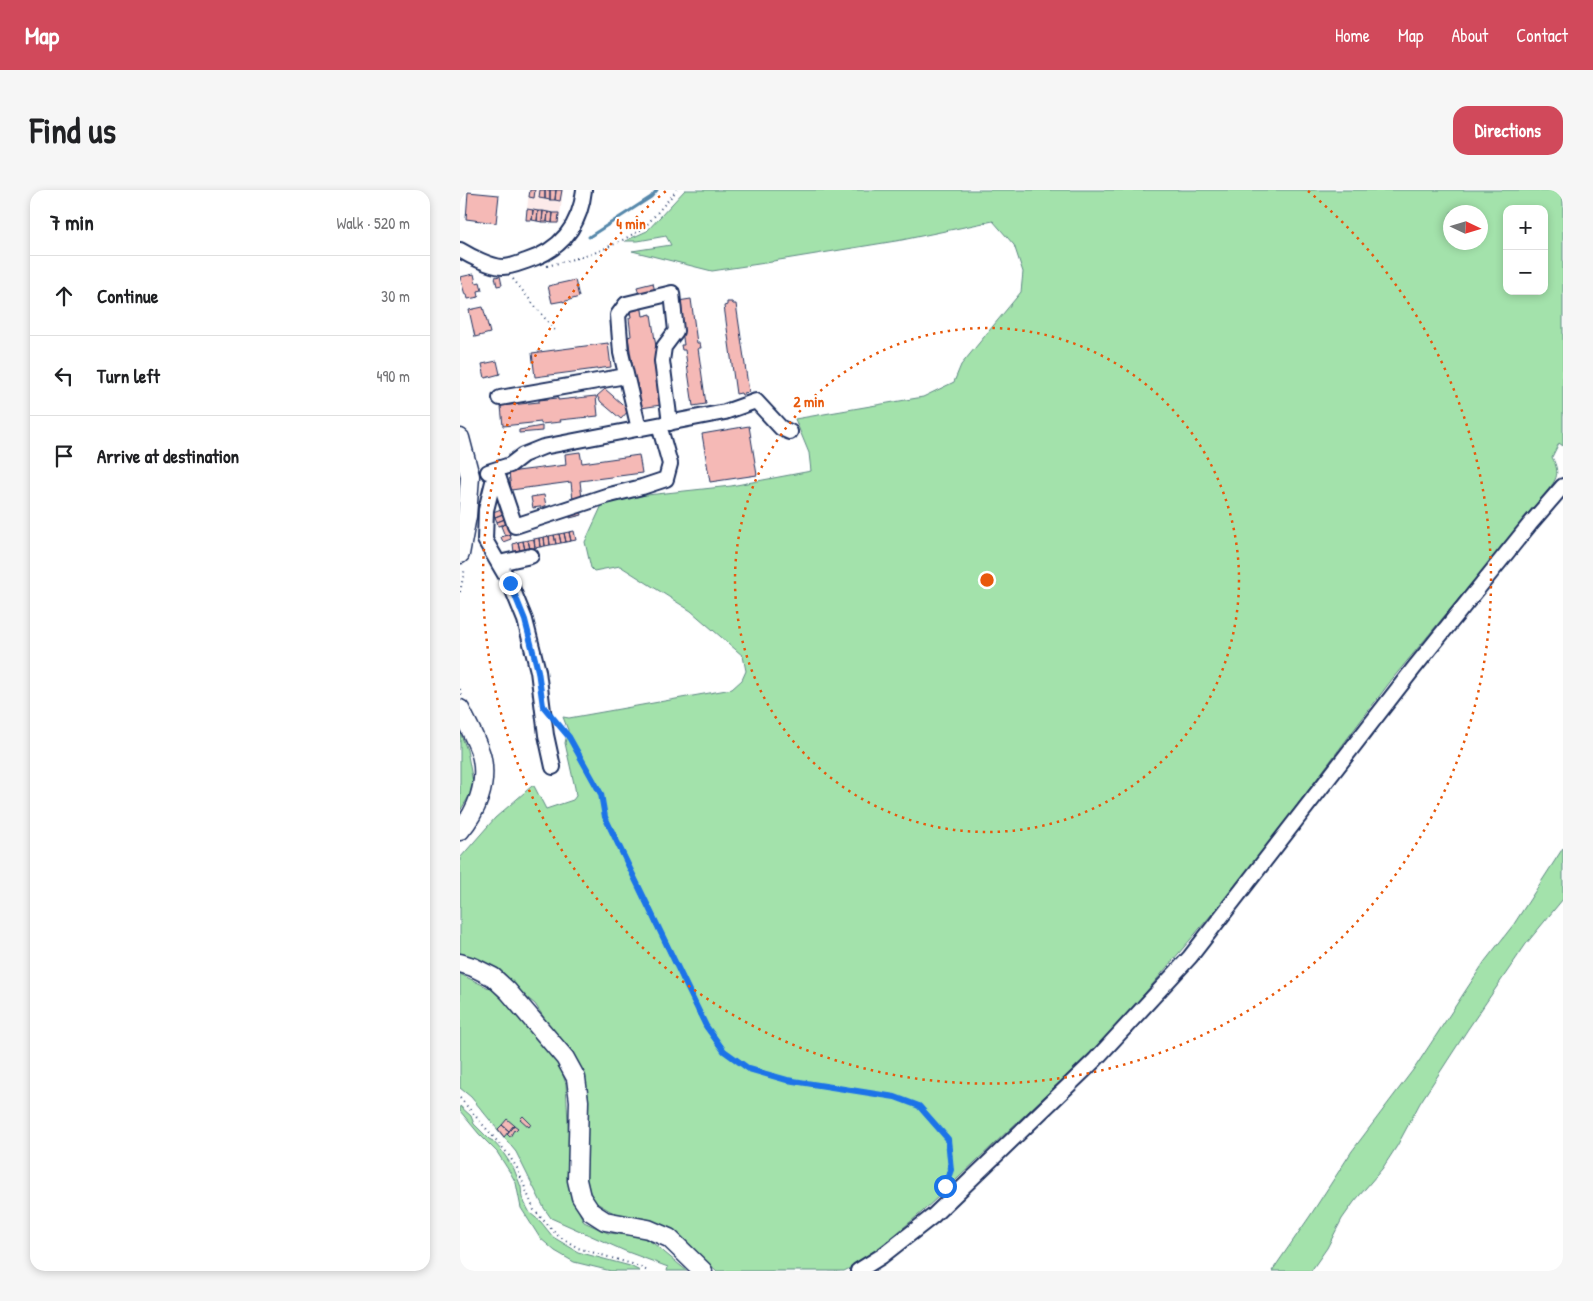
<!DOCTYPE html>
<meta charset="utf-8">
<style>
:root{--surface:#fff;--page:#f6f6f6;--text:#202124;--muted:#757577;--line:#e0e0e0;--accent:#d1495b}
body{margin:0;font-family:"Patrick Hand",sans-serif;background:var(--page);color:var(--text)}
.controls{position:absolute;right:15px;top:15px;display:grid;overflow:hidden;border-radius:10px;box-shadow:0 2px 8px #0003}
.controls button{width:45px;height:45px;display:grid;place-items:center;padding:0;border:0;border-bottom:1px solid var(--line);background:var(--surface);color:var(--text);font:25px sans-serif}
.compass{position:absolute;left:983px;top:15px;width:45px;height:45px;border-radius:50%;background:var(--surface);box-shadow:0 2px 8px #0003;rotate:94deg}
.stop{position:absolute;width:15px;height:15px;margin:-11px;border:4px solid #1a73e8;border-radius:50%;background:#fff}
.stop.end{background:#1a73e8;border-color:#fff;box-shadow:0 1px 5px #0008}
.list{margin:0;padding:0;list-style:none}
h2{display:flex;justify-content:space-between;align-items:center;height:65px;margin:0;padding:0 20px;font-size:21px}
h2 small{font-size:16px;font-weight:400;color:var(--muted)}
.list li{display:grid;grid-template-columns:32px 1fr auto;gap:15px;align-items:center;box-sizing:border-box;height:80px;padding:0 20px;border-top:1px solid var(--line)}
.list b{display:block;font-size:19px;white-space:nowrap}
.list em{font-size:16px;font-style:normal;color:var(--muted)}
.icon{flex:none;width:28px;height:28px;fill:none;stroke:currentColor;stroke-width:2;stroke-linecap:round;stroke-linejoin:round}
.map{position:relative;flex:none;width:1103px;height:1081px;overflow:hidden;border-radius:15px}
header{display:flex;align-items:center;gap:30px;box-sizing:border-box;height:70px;padding:0 25px;background:var(--accent);color:#fff}
header strong{font-size:24px}
nav{display:flex;gap:28px;margin-inline-start:auto;font-size:18px}
.intro{display:flex;align-items:center;justify-content:space-between;box-sizing:border-box;height:120px;padding:0 30px}
h1{margin:0;font-size:35px}
.button{padding:12px 22px;border-radius:15px;background:var(--accent);color:#fff;font-size:18px;font-weight:700}
main{display:flex;gap:30px;padding:0 30px}
aside{flex:1;background:var(--surface);border-radius:15px;box-shadow:0 2px 8px #0003}
.map>svg:first-child{display:block}
.built{fill:#fceae9}
.green{fill:#a3e2ab;stroke:#5f8884;fill-rule:evenodd}
.lines{fill:none;stroke-linecap:round;stroke-linejoin:round}
.stream{stroke:#5688ab;stroke-width:3}
.building{fill:#f5b9b6;stroke:#1b2f5e}
.minor-casing{stroke:#1b2f5e;stroke-width:18}
.major-casing{stroke:#1b2f5e;stroke-width:21}
.path{stroke:#1b2f5e;stroke-width:2;stroke-dasharray:1 4;stroke-linecap:butt}
.minor{stroke:#fff;stroke-width:14}
.major{stroke:#fff;stroke-width:18}
.route{stroke:#1a73e8;stroke-width:6}
.ring{fill:none;stroke:#e8590c;stroke-width:2.5;stroke-dasharray:2.5 5}
.centre{fill:#e8590c;stroke:#fff;stroke-width:2.5}
.ring-label{font-size:15px;text-anchor:middle;font-weight:bold;fill:#e8590c;stroke:#fff;stroke-width:4;stroke-linejoin:round;paint-order:stroke}
</style>
<header>
<strong>Map</strong>
<nav><a>Home</a><a>Map</a><a>About</a><a>Contact</a></nav>
</header>
<div class="intro"><h1>Find us</h1><a class="button">Directions</a></div>
<main>
<aside>
<h2>7 min<small>Walk · 520 m</small></h2>
<ul class="list">
<li><svg class="icon" aria-label="ahead" viewBox="0 0 24 24"><path d="M12 20V5M6 11l6-6 6 6"/></svg><div><b>Continue</b></div><em>30 m</em></li>
<li><svg class="icon" aria-label="left" viewBox="0 0 24 24"><path d="M17 20v-9H6M10 6l-5 5 5 5"/></svg><div><b>Turn left</b></div><em>490 m</em></li>
<li><svg class="icon" aria-label="arrive" viewBox="0 0 24 24"><path d="M6 21V4h12l-3 4 3 4H6"/></svg><div><b>Arrive at destination</b></div></li>
</ul>
</aside>
<div class="map">
<svg width="1103" height="1081" viewBox="0 0 1103 1081">
<rect width="100%" height="100%" fill="#fff"/>
<filter id="ink" filterUnits="userSpaceOnUse"><feTurbulence type="fractalNoise" baseFrequency=".02" numOctaves="2"/><feDisplacementMap in="SourceGraphic" scale="10" xChannelSelector="R" yChannelSelector="G"/><feConvolveMatrix kernelMatrix="1 2 1 2 8 2 1 2 1" color-interpolation-filters="sRGB"/></filter>
<g filter="url(#ink)">
<!-- built -->
<path class="built" d="M69,0h34l-4,34 -33,-4z"/>
<!-- green -->
<path class="green" d="M225,0h878v256l-4,-3 -7,14c10,19 3,23 -8,39l-151,182 -154,204 -115,136 -43,44 -159,150 -38,32 -34,24 -6,3h-127l-40,-35 -55,-18 -27,-16 -9,-18 -5,-110 -46,-70 -50,-40 -25,-10v-96l35,-40 37,-32h2l12,23 27,-9 3,-4 -1,-8 -10,-45 3,-13 -5,-13 6,1 163,-29 10,-9 4,-9 -3,-15 -52,-45 -71,-45 -26,5 -3,-3 -6,-26 17,-37 36,-9 93,-10 80,-15 -2,-18 -14,-34 128,-22 31,-15 7,-17 60,-73 2,-20 -9,-27 -21,-24 -91,19 -129,21 -1,1 -60,9 -80,-20 39,-6 -5,-9 -28,5h-13l22,-10zM1047,19h37v82h-37zM991,22h30v30h-30z
M0,542l7,18 7,38 -14,23z
M1103,658v51l-37,45 -58,85 -48,74 -23,43 -15,23 -28,33 -12,17 -15,29 -16,23h-39l38,-55 42,-65 64,-85 69,-105 29,-37z
M0,784l33,16 14,12 52,62 7,20 3,59 -2,34 5,21 12,24 24,11 32,3 13,7 34,28h-20l1,-4 -43,-16 -74,-33 -7,-10 -28,-56 -45,-55 -11,-9z
M0,916l11,10 3,8 15,15 4,2 9,10 12,18 7,18 1,11 8,15 11,9 12,15 25,15 52,14 10,5h-29l-37,-9 -19,-11 -15,-13 -19,-30 -5,-25 -5,-9 -14,-22 -18,-18 -19,-23z"/>
<g class="lines">
<!-- stream -->
<path class="stream" d="M129,47l62,-40 6,-7"/>
</g>
<!-- building -->
<path class="building" d="M70,0h5l-1,8 -5,-1z
M80,0h5v9l-6,-1z
M85,0h5v10l-5,-1z
M90,0h6l-1,10h-5z
M96,0h6l-2,11 -5,-1z
M8,2l31,3 -3,28 -30,-4z
M67,19l6,1 -1,10h-6z
M73,20l5,1 -1,10 -5,-1z
M78,21h5l-1,11 -5,-1z
M83,21l5,1 -1,10h-5z
M88,22l5,1 -1,10 -5,-1z
M93,23h6l-1,10h-6z
M14,84l2,9 4,-1 2,8 -4,1 1,6 -11,2 -1,-4h-2l-5,-18z
M40,86l2,9 -5,1 -2,-9z
M115,90l4,17 -16,5v-1l-11,2 -4,-17z
M193,93l2,9 -16,3 -2,-8z
M231,109l6,44h3l1,5h-3l8,56 -13,2 -8,-56h-3l-1,-5h3l-6,-44z
M267,112h5l1,2h3l13,88 -5,1v2h-2l-1,-2 -5,1 -12,-88 3,-1z
M181,114l2,12 8,-2 10,66 -4,1 4,24 -20,3 -3,-24h-3l-7,-47 3,-1 -2,-18 2,-1 -2,-11z
M23,117l7,26 -15,4 -6,-27z
M148,153l3,24 -76,10 -3,-24z
M37,171l3,13 -15,4 -3,-14z
M145,199l24,21 -8,9 -20,-17 -4,-6z
M136,206l2,20 -38,4 1,2 -20,2v-2l-38,4 -2,-20 38,-4v-2l19,-2v2z
M82,236v5l-23,2v-3z
M289,236l8,49 -47,7 -8,-48z
M120,262l2,11 57,-8 3,18 -62,8 2,18 -9,1 -2,-18 -60,8 -2,-18 57,-7 -1,-11z
M84,305l2,11 -13,2 -2,-11z
M41,319l2,5 -8,3 -2,-5z
M121,320l1,5 -12,3 -1,-5z
M43,324l2,5 -8,3 -2,-5z
M45,329l1,5 -8,2 -1,-4z
M46,334l4,10 -5,2 -4,-10z
M114,341l2,9 -5,1 -2,-9z
M109,342l2,9 -5,1 -2,-9z
M104,343l2,9 -5,1 -2,-9z
M50,344l1,5 -8,3 -2,-5z
M99,344l2,9 -5,1 -2,-9z
M94,345l2,9 -6,1 -1,-9z
M89,346l1,9 -5,1 -1,-9z
M84,347l1,9 -5,1 -1,-9z
M79,348l1,9 -5,1 -1,-9z
M74,349l1,9 -5,1 -2,-9z
M68,350l2,9 -5,1 -2,-9z
M63,351l2,9 -5,1 -2,-9z
M58,352l2,9 -6,1 -1,-8z
M63,926l8,8 -2,3 -9,-8z
M47,929l7,6 -5,6 -7,-6z
M42,935l7,6 -5,6 -6,-8z
M54,935l4,3 -3,3 -1,-1 -4,7 -3,-3z"/>
<g class="lines">
<defs>
<path id="minor" d="M0,60c10,6 31,17 43,17 8,0 17,-4 23,-6 35,-11 54,-35 58,-71
M40,208l126,-22
M179,239l-18,-76 -3,-38 8,-11 46,-11 4,38 -12,16 -2,14 8,62
M28,282l22,-7 13,-10 20,-8 182,-35 31,-11 25,27 9,4
M39,373l32,-7
M93,577l-7,-32 -8,-64 -13,-51 -15,-37 -25,-43 1,-30 10,-40 19,56 91,-30 36,-9 24,-8 4,-15 -11,-39
M398,1081l24,-15 51,-40 162,-156 95,-103 224,-289 116,-144 33,-38"/>
<path id="major" d="M0,248l10,38 -3,40 -7,38
M0,519c6,12 20,37 22,50 5,26 -5,52 -22,72
M0,773l13,4 20,10 15,14 57,67 11,20 3,23 -2,79 4,17 10,15 14,9 43,8 21,9 34,33"/>
</defs>
<!-- minor casing -->
<use href="#minor" class="minor-casing"/>
<!-- major casing -->
<use href="#major" class="major-casing"/>
<!-- path -->
<path class="path" d="M87,76l45,-12 27,-12 25,-14 33,-38
M53,89l44,54
M0,402l5,-24
M0,499l3,8
M97,534l12,13 32,57 4,23 100,209 18,25 26,18 38,11 108,17 24,10 30,32 2,31 -6,17
M0,908l48,56 9,14 17,42 23,25 21,13 54,16 16,7"/>
<!-- minor -->
<use href="#minor" class="minor"/>
<!-- major -->
<use href="#major" class="major"/>
</g>
</g>
<g class="lines" filter="url(#ink)">
<!-- route -->
<path class="route" d="M50,393l15,37 13,51 5,35 26,31 32,57 4,23 101,209 18,25 25,18 38,11 108,17 24,9 29,33 3,31 -6,16"/>
</g>
<!-- distance rings -->
<g class="ring">
<circle cx="527" cy="390" r="252"/>
<path d="M848 1A504 504 0 1 1 206 1"/>
</g>
<circle cx="527" cy="390" r="8" class="centre"/>
<g class="ring-label">
<text x="171" y="39">4 min</text>
<text x="349" y="217">2 min</text>
</g>
</svg>
<div class="controls">
<button>+</button>
<button>−</button>
</div>
<svg class="compass" viewBox="-18 -18 36 36"><path d="M0-13l5 13h-10z" fill="#e53935"/><path d="M0 13l5-13h-10z" fill="#757577"/></svg>
<div class="stop" style="left:485px;top:996px"></div>
<div class="stop end" style="left:50px;top:393px"></div>
</div>
</main>
